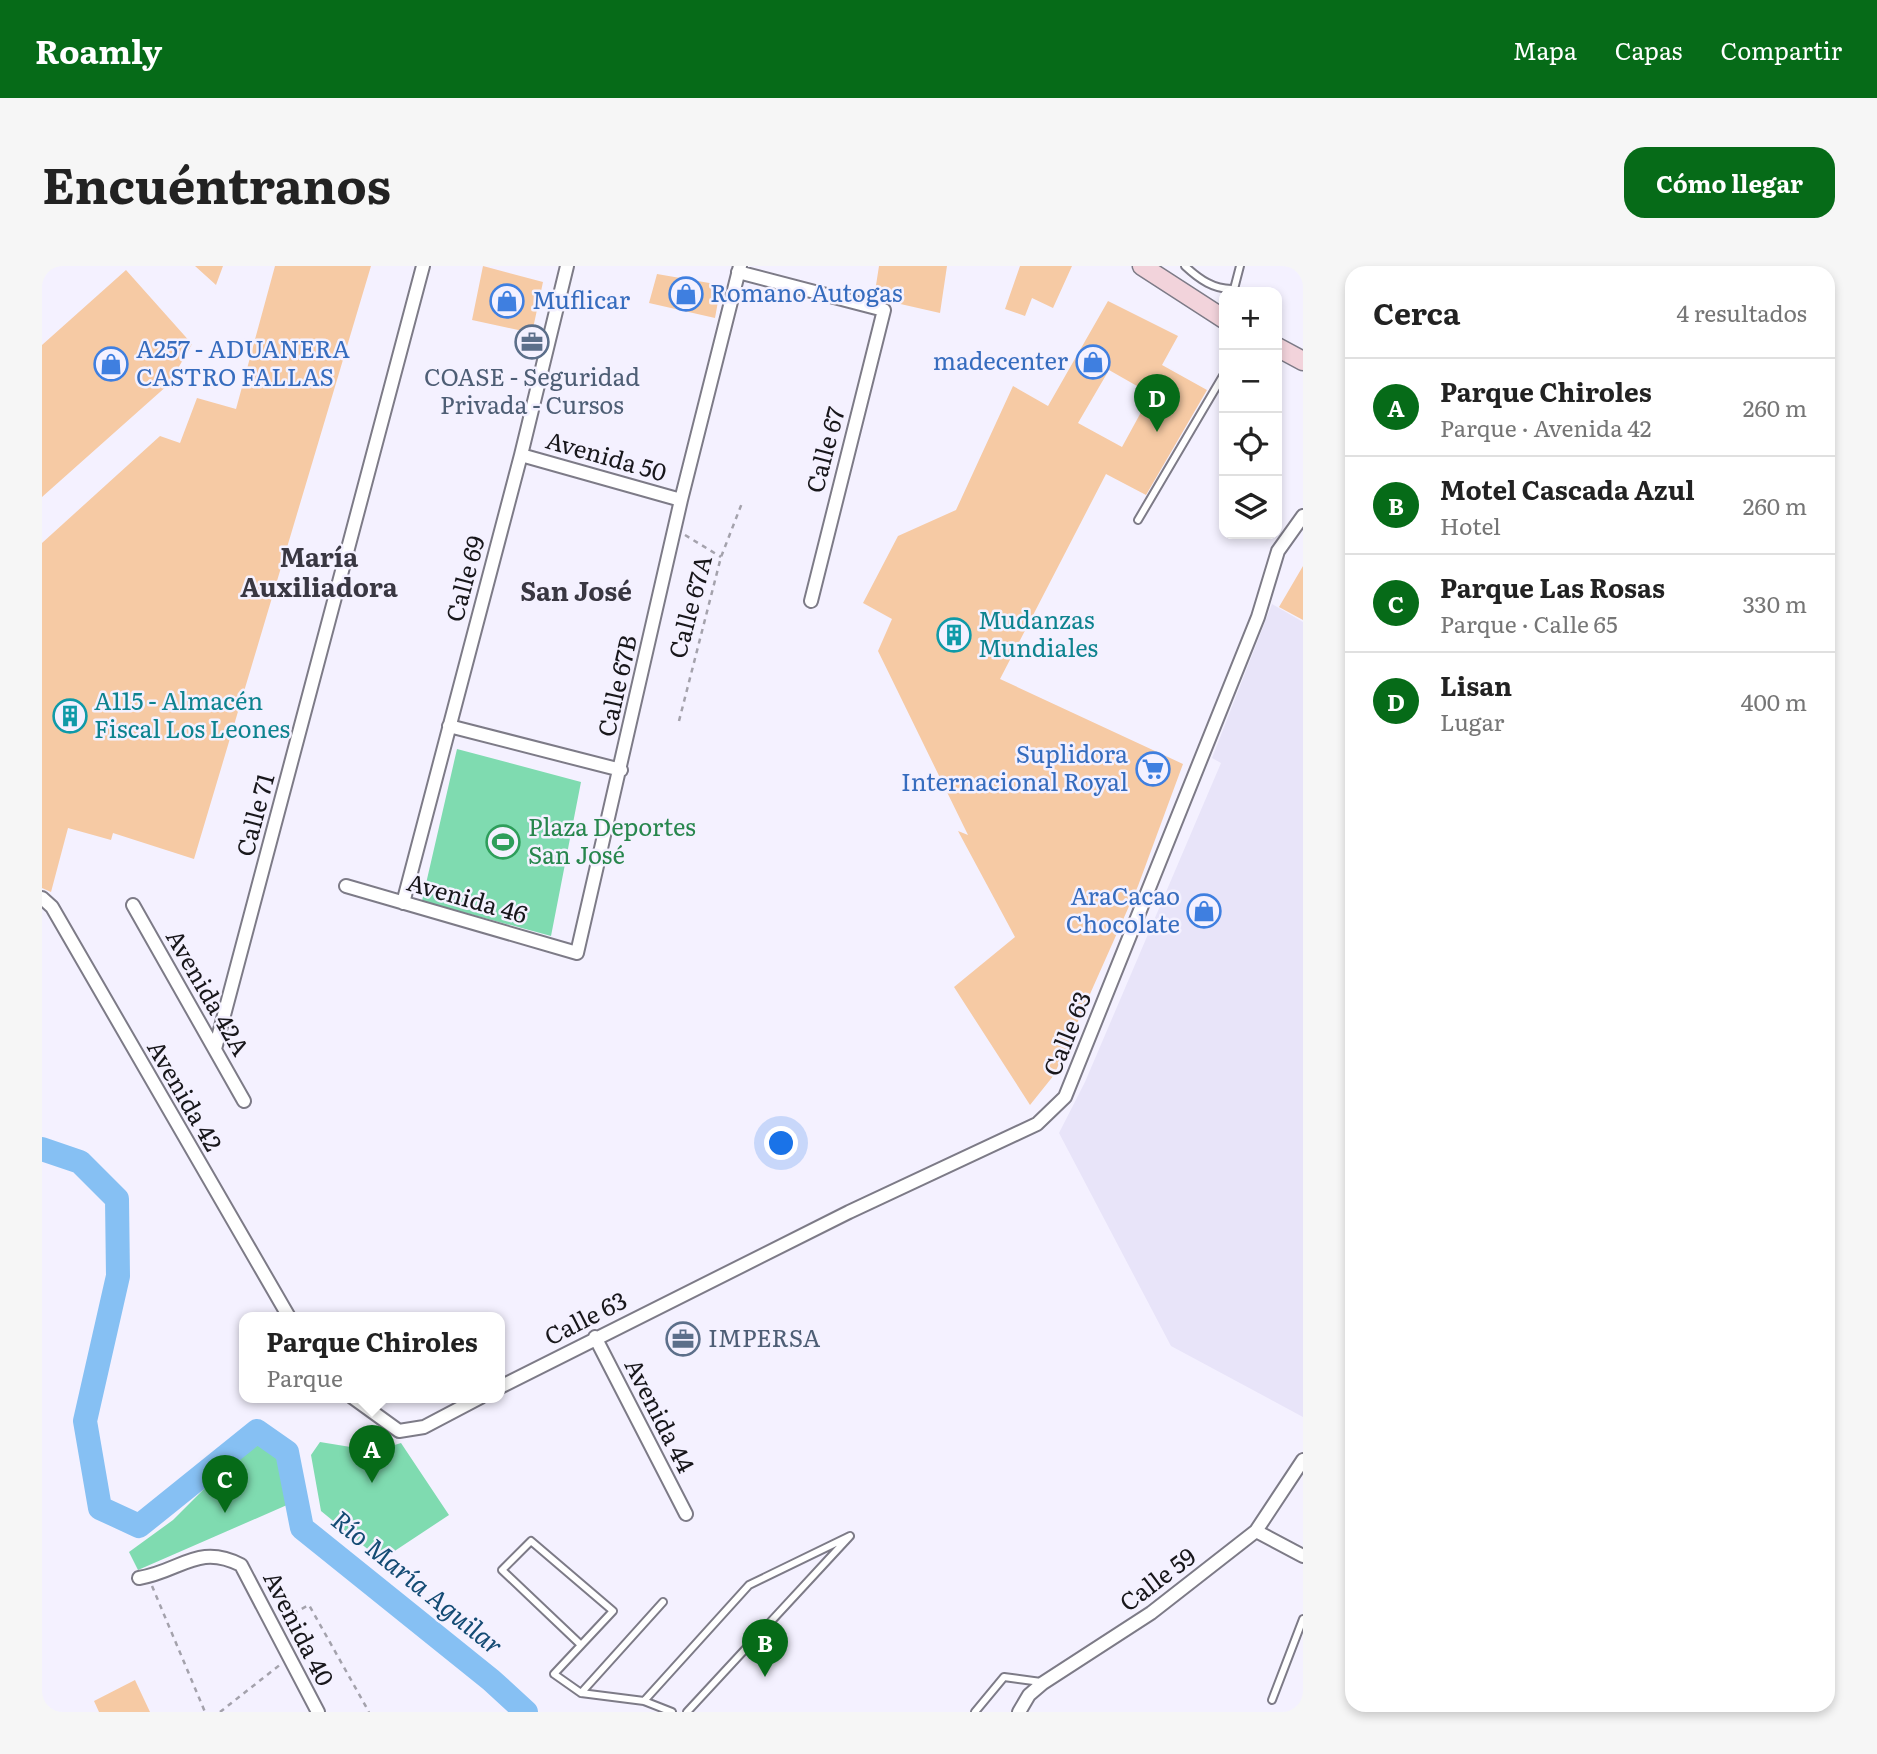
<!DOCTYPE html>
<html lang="es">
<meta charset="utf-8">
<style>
:root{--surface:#fff;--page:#f6f6f6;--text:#222;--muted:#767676;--line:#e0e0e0;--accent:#066b18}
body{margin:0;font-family:Literata,serif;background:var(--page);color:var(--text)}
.controls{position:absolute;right:21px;top:21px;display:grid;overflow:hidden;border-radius:14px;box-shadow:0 4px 10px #0003}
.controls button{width:63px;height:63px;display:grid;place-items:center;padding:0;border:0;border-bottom:2px solid var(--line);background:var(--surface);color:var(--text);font:35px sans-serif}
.you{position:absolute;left:740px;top:878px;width:24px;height:24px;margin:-18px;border:5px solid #fff;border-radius:50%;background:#1a73e8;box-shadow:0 0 0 10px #1a73e833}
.badge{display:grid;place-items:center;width:46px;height:46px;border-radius:50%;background:var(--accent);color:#fff;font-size:23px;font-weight:700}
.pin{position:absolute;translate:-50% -58px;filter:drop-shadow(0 2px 4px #0008)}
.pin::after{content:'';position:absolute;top:37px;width:24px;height:21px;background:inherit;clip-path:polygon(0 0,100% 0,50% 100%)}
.popup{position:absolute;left:197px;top:1046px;width:266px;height:91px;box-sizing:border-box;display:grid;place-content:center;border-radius:14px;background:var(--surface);filter:drop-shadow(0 2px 5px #0005);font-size:23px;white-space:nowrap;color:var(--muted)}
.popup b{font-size:26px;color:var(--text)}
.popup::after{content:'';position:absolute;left:50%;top:100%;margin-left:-14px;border:14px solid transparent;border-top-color:var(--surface)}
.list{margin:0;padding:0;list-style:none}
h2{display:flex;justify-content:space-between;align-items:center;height:91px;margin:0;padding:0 28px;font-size:30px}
h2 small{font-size:23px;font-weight:400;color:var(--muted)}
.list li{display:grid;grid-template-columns:46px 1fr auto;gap:21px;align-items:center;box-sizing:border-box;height:98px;padding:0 28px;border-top:2px solid var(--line)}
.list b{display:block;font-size:26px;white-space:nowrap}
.list p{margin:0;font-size:23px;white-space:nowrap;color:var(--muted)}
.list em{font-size:23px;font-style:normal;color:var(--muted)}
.icon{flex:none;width:38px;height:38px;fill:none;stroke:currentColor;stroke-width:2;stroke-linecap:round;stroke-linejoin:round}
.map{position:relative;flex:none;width:1261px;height:1446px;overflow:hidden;border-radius:21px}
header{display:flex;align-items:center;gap:42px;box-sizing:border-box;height:98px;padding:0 35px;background:var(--accent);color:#fff}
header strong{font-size:33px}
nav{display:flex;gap:38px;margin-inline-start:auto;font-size:24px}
.intro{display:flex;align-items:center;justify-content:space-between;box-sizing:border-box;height:168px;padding:0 42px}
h1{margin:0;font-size:49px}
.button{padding:18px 32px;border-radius:21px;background:var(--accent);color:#fff;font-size:24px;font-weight:700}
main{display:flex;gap:42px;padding:0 42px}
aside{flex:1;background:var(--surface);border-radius:21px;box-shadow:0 4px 10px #0003}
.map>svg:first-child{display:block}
.built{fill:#e8e4f9}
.green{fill:#7fdbb0}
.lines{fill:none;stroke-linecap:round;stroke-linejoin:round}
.river{stroke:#86c0f3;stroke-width:24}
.building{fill:#f6caa4;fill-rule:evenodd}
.lane-casing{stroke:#7d7b87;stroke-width:10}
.street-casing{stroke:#7d7b87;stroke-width:16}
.secondary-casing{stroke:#7d7b87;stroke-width:21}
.path{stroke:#a4a2ac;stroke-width:2.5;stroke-dasharray:5 5;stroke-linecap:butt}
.lane{stroke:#fff;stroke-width:6}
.street{stroke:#fff;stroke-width:12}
.secondary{stroke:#f2d3db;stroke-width:18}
.labels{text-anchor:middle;stroke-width:5;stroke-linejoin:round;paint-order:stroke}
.shop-label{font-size:24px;fill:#366cbe;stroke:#f4f1ff;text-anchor:start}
.service-label{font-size:24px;fill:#4e5e75;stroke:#f4f1ff}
.street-label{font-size:24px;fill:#18171b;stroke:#f4f1ff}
.culture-label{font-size:24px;fill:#0d838f;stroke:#f4f1ff;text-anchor:start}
.leisure-label{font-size:24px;fill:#27864d;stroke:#f4f1ff;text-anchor:start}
.neighbourhood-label{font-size:26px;font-weight:bold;fill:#393742;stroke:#f4f1ff}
.water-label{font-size:26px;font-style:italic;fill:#144b74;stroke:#f4f1ff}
</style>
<header>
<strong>Roamly</strong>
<nav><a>Mapa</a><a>Capas</a><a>Compartir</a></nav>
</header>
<div class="intro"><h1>Encuéntranos</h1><a class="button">Cómo llegar</a></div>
<main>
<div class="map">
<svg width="1261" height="1446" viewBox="0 0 1261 1446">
<rect width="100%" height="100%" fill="#f4f1ff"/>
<!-- built -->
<path class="built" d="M1230,338l31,18v795l-132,-71 -112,-213 26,-51 136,-319 -9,-5z"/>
<!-- green -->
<path class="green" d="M415,483l124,33 -30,154 -129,-35z
M278,1176l55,9 26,-8 48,72 -68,45 -60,-49 -10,-56z
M217,1179l20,9 8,51 -149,65 -9,-18 44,-32 68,-68z"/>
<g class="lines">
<!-- river -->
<path class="river" d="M0,883l38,13 37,37 1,77 -33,145 15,87 39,18 118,-95 30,21 15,76 189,152 35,32"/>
</g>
<!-- building -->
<path class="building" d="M153,0h28l-7,19z
M233,0h96l-177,593 -81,-26 -2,7 -43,-12 -17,64 -9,-4v-345l118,-107 20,7 17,-45 39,11z
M441,0l60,16 -11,51 -60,-13z
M837,0h68l-7,47 -66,-15z
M978,0h52l-19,42 -21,-10 -7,18 -20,-7z
M84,4l66,74 -23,40 -127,113v-152z
M615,8l64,11 -6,33 -66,-15z
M1066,35l70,35 -16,29 45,25 -61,105 -40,-21 -106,205 183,85 -45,122 -84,189 -24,30 -76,-118 61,-50 -57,-106 10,4 -90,-184 14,-32 -29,-16 35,-67 58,-26 57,-124 35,20zM1067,104l42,24 -29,53 -44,-24z
M1261,300v54l-24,-13z
M93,1414l15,32h-51l-5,-11z"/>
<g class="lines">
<defs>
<path id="lane" d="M1143,0c14,13 29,24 49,23l6,-23
M1096,254l86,-146
M539,1379l-79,-75 29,-29 82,70 -59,63 27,19 63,8 28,11
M539,1427l82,-91
M1230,1434l31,-81
M602,1435l105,-116 101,-49 -163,176
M933,1446l29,-35 37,5"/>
<path id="street" d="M696,6l146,38 -73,291
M479,189l160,45
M407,460l172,44
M304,620l231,67 104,-453 59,-234
M0,632l10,9 237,410
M361,637l118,-448 46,-189
M91,639l111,196
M173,783l208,-783
M553,1071l91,177
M458,1121l349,-175 188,-88 28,-27 193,-480 20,-66 25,-35
M310,1131l47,34 25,-4 57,-30
M1214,1265l47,25
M97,1312c42,-7 59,-35 102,-13l77,147
M977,1446l10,-17 14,-12 108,-70 105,-82 47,-71"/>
<path id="secondary" d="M1100,0l82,53
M1235,81l26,14"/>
</defs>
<!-- lane casing -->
<use href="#lane" class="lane-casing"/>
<!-- street casing -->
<use href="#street" class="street-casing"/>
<!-- secondary casing -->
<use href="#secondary" class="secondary-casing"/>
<!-- path -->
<path class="path" d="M643,269l36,22
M637,455l42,-164 21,-54
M110,1320l53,126
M242,1352l25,-13 60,107
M178,1446l61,-48"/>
<!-- lane -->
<use href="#lane" class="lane"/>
<!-- street -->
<use href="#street" class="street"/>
<!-- secondary -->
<use href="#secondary" class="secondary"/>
</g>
<!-- icons -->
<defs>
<symbol id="shop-ring" viewBox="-11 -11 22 22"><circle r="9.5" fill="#f4f1ff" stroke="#3f7fe0" stroke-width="1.5"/><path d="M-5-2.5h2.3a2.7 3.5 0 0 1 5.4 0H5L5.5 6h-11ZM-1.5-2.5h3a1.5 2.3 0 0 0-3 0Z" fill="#3f7fe0"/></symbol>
<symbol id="office-ring" viewBox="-11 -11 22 22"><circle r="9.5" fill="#f4f1ff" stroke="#5c6f8a" stroke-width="1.5"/><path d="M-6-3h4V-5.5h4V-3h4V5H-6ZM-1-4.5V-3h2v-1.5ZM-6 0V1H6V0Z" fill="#5c6f8a"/></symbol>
<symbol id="building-ring" viewBox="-11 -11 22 22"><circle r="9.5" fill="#f4f1ff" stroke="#0f9aa8" stroke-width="1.5"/><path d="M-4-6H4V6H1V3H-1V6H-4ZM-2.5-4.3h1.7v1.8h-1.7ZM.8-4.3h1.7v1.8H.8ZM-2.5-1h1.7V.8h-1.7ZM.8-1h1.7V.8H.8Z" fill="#0f9aa8"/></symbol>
<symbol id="supermarket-ring" viewBox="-11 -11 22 22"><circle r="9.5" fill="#f4f1ff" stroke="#3f7fe0" stroke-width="1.5"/><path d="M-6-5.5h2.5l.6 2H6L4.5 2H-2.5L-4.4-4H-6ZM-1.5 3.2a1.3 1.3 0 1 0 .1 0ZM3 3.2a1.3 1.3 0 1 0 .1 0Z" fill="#3f7fe0"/></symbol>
<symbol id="stadium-ring" viewBox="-11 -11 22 22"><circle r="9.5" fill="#f4f1ff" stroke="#2e9e5b" stroke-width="1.5"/><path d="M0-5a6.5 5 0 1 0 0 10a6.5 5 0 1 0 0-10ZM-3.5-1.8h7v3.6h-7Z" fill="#2e9e5b"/></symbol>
</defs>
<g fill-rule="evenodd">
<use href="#shop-ring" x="625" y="9" width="38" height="38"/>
<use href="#shop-ring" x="446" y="16" width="38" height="38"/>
<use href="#office-ring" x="471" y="57" width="38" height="38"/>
<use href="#shop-ring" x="1032" y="77" width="38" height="38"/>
<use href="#shop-ring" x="50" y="79" width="38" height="38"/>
<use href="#building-ring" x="893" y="350" width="38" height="38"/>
<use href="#building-ring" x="9" y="431" width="38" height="38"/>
<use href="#supermarket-ring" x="1092" y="484" width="38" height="38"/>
<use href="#stadium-ring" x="442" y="557" width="38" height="38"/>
<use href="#shop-ring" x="1143" y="626" width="38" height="38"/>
<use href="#office-ring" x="622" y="1054" width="38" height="38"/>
</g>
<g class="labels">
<!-- shop labels -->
<g class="shop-label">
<text x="668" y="36">Romano Autogas</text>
<text x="490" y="43">Muflicar</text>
<text x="94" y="92">A257 - ADUANERA<tspan x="94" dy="28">CASTRO FALLAS</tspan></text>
<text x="1026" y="104" text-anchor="end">madecenter</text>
<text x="1086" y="497" text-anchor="end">Suplidora<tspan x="1086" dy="28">Internacional Royal</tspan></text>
<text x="1138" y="639" text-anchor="end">AraCacao<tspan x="1138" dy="28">Chocolate</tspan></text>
</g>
<!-- service labels -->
<g class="service-label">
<text x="490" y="120">COASE - Seguridad<tspan x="490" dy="28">Privada - Cursos</tspan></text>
<text x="666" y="1081" text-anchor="start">IMPERSA</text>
</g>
<!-- street labels -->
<g class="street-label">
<text transform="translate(784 184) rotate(-75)" y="8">Calle 67</text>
<text transform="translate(564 191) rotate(16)" y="8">Avenida 50</text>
<text transform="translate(424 313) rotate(-75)" y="8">Calle 69</text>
<text transform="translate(649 341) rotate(-75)" y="8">Calle 67A</text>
<text transform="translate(576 420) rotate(-77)" y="8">Calle 67B</text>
<text transform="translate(214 549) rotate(-75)" y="8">Calle 71</text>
<text transform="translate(425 633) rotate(16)" y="8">Avenida 46</text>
<text transform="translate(165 727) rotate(60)" y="8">Avenida 42A</text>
<text transform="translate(1026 768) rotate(-68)" y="8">Calle 63</text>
<text transform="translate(142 830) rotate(60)" y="8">Avenida 42</text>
<text transform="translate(544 1053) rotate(-27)" y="8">Calle 63</text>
<text transform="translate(617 1150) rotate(63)" y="8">Avenida 44</text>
<text transform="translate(1116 1314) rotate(-37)" y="8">Calle 59</text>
<text transform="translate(256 1363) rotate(63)" y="8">Avenida 40</text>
</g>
<!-- culture labels -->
<g class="culture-label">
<text x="936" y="363">Mudanzas<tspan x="936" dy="28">Mundiales</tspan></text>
<text x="52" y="444">A115 - Almacén<tspan x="52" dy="28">Fiscal Los Leones</tspan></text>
</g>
<!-- leisure labels -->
<g class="leisure-label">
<text x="486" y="570">Plaza Deportes<tspan x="486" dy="28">San José</tspan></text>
</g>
<!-- neighbourhood labels -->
<g class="neighbourhood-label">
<text x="277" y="301">María<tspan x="277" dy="30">Auxiliadora</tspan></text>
<text x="534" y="335">San José</text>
</g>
<!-- water labels -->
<g class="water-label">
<text transform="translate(375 1317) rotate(39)" y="9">Río María Aguilar</text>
</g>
</g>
</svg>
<div class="controls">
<button>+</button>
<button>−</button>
<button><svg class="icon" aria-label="locate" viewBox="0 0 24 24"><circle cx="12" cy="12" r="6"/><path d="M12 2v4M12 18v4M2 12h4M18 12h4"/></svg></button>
<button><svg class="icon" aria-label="layers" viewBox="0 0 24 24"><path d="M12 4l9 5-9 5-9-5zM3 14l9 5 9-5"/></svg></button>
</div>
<div class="you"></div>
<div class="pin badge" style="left:330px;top:1217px">A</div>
<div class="popup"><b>Parque Chiroles</b>Parque</div>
<div class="pin badge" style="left:723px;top:1411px">B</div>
<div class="pin badge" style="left:183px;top:1247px">C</div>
<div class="pin badge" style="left:1115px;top:166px">D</div>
</div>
<aside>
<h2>Cerca<small>4 resultados</small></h2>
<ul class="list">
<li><span class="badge">A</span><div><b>Parque Chiroles</b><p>Parque · Avenida 42</p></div><em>260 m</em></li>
<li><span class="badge">B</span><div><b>Motel Cascada Azul</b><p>Hotel</p></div><em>260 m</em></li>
<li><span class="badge">C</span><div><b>Parque Las Rosas</b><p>Parque · Calle 65</p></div><em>330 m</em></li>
<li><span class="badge">D</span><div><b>Lisan</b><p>Lugar</p></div><em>400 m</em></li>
</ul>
</aside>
</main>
